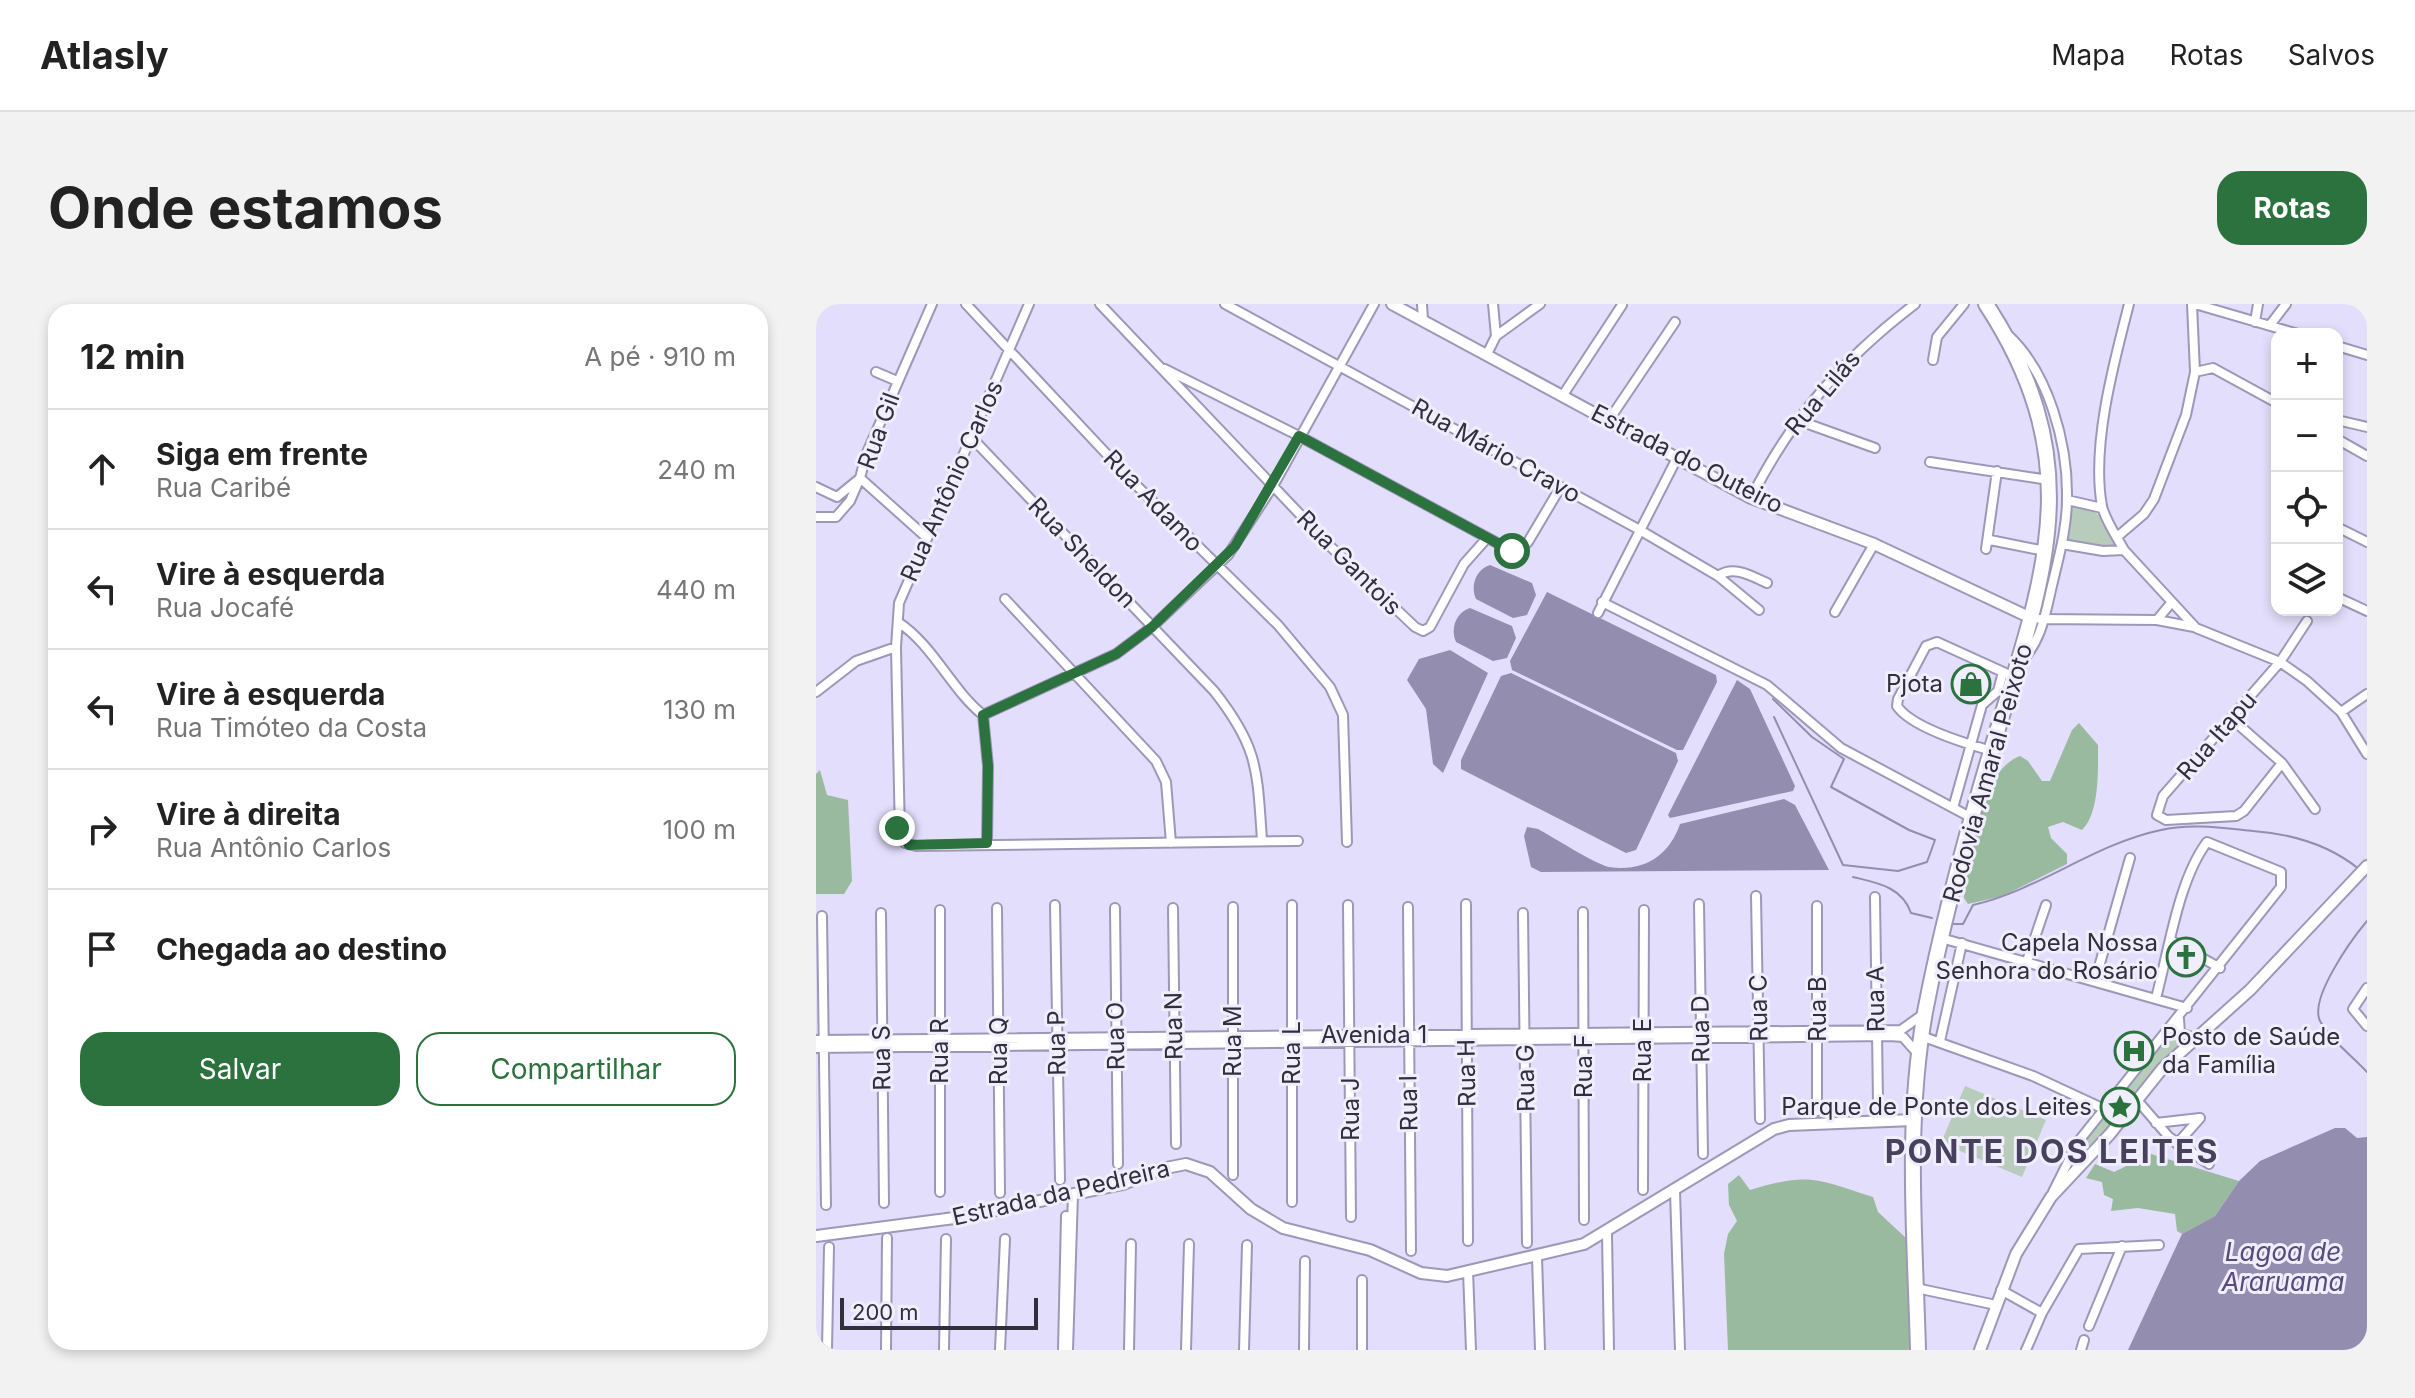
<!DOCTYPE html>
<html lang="pt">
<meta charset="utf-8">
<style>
:root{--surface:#fff;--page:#f2f2f2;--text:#222;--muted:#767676;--line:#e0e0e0;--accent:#2b723f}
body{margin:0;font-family:Inter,sans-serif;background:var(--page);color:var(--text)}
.controls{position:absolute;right:24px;top:24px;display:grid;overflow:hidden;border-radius:16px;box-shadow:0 4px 12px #0003}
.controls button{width:72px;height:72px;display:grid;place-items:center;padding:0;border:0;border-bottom:2px solid var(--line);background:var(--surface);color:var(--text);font:40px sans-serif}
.scale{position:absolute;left:24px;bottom:20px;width:198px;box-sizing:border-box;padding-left:8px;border:4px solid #322f3d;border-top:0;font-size:22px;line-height:28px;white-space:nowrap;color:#322f3d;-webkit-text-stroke:6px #f0eefc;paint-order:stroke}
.stop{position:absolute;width:24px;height:24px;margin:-18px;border:6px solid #2b723f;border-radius:50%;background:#fff}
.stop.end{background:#2b723f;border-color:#fff;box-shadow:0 2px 8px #0008}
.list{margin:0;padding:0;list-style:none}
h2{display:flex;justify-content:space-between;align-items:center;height:104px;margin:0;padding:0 32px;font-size:34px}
h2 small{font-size:26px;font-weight:400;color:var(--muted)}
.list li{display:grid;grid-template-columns:52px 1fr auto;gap:24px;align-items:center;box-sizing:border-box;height:120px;padding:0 32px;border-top:2px solid var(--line)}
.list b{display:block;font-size:30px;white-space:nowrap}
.list p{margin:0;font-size:26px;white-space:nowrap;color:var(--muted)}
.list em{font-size:26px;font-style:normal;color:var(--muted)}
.actions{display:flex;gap:16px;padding:24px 32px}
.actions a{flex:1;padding:18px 0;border:2px solid var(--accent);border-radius:24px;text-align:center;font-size:28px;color:var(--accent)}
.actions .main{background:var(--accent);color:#fff}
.icon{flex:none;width:44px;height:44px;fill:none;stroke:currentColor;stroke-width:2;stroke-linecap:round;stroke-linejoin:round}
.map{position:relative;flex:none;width:1551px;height:1046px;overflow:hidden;border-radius:24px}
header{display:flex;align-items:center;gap:48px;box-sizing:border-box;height:112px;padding:0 40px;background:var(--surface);border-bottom:2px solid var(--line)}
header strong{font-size:38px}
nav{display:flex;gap:44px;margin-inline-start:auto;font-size:28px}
.intro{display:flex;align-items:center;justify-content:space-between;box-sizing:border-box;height:192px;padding:0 48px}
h1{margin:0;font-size:56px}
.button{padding:20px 36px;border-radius:24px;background:var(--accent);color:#fff;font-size:28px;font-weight:700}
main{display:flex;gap:48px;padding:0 48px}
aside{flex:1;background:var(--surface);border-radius:24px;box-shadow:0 4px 12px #0003}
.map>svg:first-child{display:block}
.green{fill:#b8ccbb}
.forest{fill:#9aba9f}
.water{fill:#938db0}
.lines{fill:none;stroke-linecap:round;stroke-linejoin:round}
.stream{stroke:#938db0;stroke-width:2}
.minor-casing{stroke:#9d97b8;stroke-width:12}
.tertiary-casing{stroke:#9d97b8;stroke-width:14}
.trunk-casing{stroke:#9d97b8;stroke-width:18}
.minor{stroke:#fff;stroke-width:8}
.tertiary{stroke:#fff;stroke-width:10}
.trunk{stroke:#fff;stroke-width:14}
.route{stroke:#2b723f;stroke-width:10}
.labels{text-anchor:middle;stroke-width:6;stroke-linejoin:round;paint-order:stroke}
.street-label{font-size:24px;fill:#322f3d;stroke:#f0eefc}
.poi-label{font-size:24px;fill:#322f3d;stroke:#f0eefc;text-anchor:end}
.water-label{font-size:26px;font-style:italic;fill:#574b7d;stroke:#f0eefc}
.district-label{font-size:32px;font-weight:bold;letter-spacing:2px;fill:#47415e;stroke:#f0eefc}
</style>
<header>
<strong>Atlasly</strong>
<nav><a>Mapa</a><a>Rotas</a><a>Salvos</a></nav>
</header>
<div class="intro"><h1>Onde estamos</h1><a class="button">Rotas</a></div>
<main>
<aside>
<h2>12 min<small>A pé · 910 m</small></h2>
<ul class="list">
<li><svg class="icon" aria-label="ahead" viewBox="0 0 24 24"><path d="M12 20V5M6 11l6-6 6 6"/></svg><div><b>Siga em frente</b><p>Rua Caribé</p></div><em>240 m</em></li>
<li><svg class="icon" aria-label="left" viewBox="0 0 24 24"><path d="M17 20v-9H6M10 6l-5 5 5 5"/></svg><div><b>Vire à esquerda</b><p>Rua Jocafé</p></div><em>440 m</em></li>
<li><svg class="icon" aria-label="left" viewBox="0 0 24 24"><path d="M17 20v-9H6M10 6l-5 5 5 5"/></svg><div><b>Vire à esquerda</b><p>Rua Timóteo da Costa</p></div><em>130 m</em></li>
<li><svg class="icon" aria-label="right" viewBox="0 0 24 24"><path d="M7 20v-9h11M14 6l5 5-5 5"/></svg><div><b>Vire à direita</b><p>Rua Antônio Carlos</p></div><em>100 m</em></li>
<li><svg class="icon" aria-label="arrive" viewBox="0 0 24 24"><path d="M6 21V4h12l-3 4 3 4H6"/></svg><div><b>Chegada ao destino</b></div></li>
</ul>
<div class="actions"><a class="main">Salvar</a><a>Compartilhar</a></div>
</aside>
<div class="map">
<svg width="1551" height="1046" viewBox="0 0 1551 1046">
<rect width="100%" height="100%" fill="#e3defb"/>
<!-- green -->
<path class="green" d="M1257,199c25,7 36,17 41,44l-48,-8 3,-32z
M1351,733h7l6,12 -111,126 -5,-4 16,-27z
M1149,782l81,34 -24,57 -81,-34z"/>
<!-- forest -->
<path class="forest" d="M1263,419l19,22c0,23 2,68 -16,85l-19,-8 -15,5 3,11 16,16v10l-64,32 -35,8 -4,-6c4,-38 15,-127 56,-142l8,5 14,20h8l22,-51z
M4,466l7,25 21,5 4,81 -8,13h-28v-120z
M1335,850l88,27 -24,35 -33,18 -5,-3 -2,-17 -37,-6 -27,3 2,-12 -9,-4 -2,-13 -16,-4 9,-14 19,8z
M923,871l11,15c59,-18 67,-11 123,7l5,15 28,26 5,112h-183l-4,-96 4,-20 9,-13 -8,-16 -1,-21z"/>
<!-- water -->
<path class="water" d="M674,261l42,18 4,12 -9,20 -14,3 -37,-19c-6,-13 0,-30 14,-34z
M731,288l169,83 1,7 -34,68h-6l-165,-80 -2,-9z
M654,304l42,18 4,12 -9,20 -14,3 -37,-19c-6,-13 0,-30 14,-34z
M634,346l38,23 -45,100 -10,-9 -7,-55 -19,-29 12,-21z
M695,369l165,80 2,8 -42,89 -10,3 -165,-84v-9l40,-84z
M921,376l13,9 45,97 -2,5 -123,27 -2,-3z
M968,495l11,6 34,65 -288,2 -10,-5 -7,-31 3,-9 11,2c15,8 57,35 71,38 35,5 60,-11 71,-43z
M1519,824h10l12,10 10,-1v213h-239l54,-116 33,-18 24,-35 21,-20z"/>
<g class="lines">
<!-- stream -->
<path class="stream" d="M957,395l39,38 32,22 -13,28 78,43 26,10 -8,22 -29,9 -55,-6 -69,-148
M1037,573c25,6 49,10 58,36l21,5
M1551,617c-15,18 -58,77 -47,100 10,18 33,36 47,51
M1135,620h12l10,-19c66,-15 121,-61 188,-75 29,-7 62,-2 92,1 39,3 76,13 107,39"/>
<defs>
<path id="minor" d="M150,0l164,175 148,146 52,62 13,28 4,127
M213,0l-130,299 -3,44 4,189 5,7 11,3 382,-5
M284,0l232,244 83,79 8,4 7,-4 34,-63 23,-26
M409,0l413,225 80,47 41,34
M606,0l1,16
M677,0l3,32
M1313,0c-15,58 -38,142 -27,202 3,14 15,31 22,44l72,78 84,34 27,19 34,31 26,42
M1379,0l103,30
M1439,18l3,-18
M1454,21l16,-21
M1192,31c41,38 60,109 59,164 0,30 -9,61 -16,91 -6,26 -10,51 -30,72
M1521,42l30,9
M671,50l9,-18 44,-32
M1117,56l4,-23 27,-33
M349,65l134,67 213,115 9,-2 7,-7 32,-54
M60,68l21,9
M1379,68l18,-4 64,35
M747,91l59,-90
M793,116l66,-98
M981,116l78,28
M1521,116l30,7
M156,134l242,253c45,57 43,79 48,149
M1521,135l30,17
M1114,158l119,18
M0,183l21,10 22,-18
M935,194c40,-80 93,-140 164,-194
M1251,196l35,8
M0,213h20l14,-16 10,-23
M1521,223l30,15
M110,233l-66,-59 6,-23 66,-151
M1301,233l27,-23 10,-15 32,-84 9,-43 -3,-68
M1174,236l55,11
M1246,240l41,7 21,-1
M1170,245l11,-78
M902,272c16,-11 33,0 49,7
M1521,293l30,14
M189,295l151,162 10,21 5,61
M786,298l165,83 74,63 131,70
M1019,308l39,-68
M782,309l79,-155
M1224,315l117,1 37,7
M1341,316l14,-17
M82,318c36,24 52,66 85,93l5,51 -1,77
M0,388l40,-31 40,-14
M1525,408l26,-18
M167,411l133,-61 36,-27 76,-72 45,-69 101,-182
M1416,415l50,44 33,46
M1176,447c-25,-7 -81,-24 -95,-45l1,-7 28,-53 11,-4 77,35
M1466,459l-38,48 -8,5 -70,4 -9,-5 6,-19 117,-134 27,-41
M1137,504l29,-103 16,-14 5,-19
M940,592l4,223
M1059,593l3,204
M650,600l2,337
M883,600l4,250
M239,601l5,275
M476,601v297
M532,601l3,312
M417,603v268
M592,603l3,344
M181,604l3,285
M299,604l3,256
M357,604l3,236
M124,606v282
M767,608l1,308
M65,609l3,290
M707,609l4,330
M6,612l4,289
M1125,634l246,70
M1356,637l48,27
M1211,657l19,-56
M1279,677l35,-123
M1551,684l-14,21 14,17
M1363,715l1,14 17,6
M1105,732l112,40 71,33
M0,736l1085,-10 24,-17
M1124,737l22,-98
M0,744l1073,-12 14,1 16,18
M1321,796l32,37 40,27
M1001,807v-205
M1340,819l44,-5 -23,26
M827,886l1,-280
M859,887l5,159
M1237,888l25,-50 203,-255v-15l-74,-30c-29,39 -38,108 -51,156
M791,930l2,116
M721,953l3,93
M652,967l3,79
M1100,984l80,17
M1185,986l41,23
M1273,1022l33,-80
M11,1046l2,-103
M70,1046l1,-112
M128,1046l2,-111
M184,1046l5,-111
M247,1046l3,-134
M252,1046l5,-156
M313,1046l2,-106
M370,1046l3,-106
M428,1046l3,-105
M488,1046l1,-89
M546,1046v-70
M1210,1046l16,-37 37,-64 80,-4
M1265,1046l3,-10"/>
<path id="tertiary" d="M576,0l359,194 123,46 157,74
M0,932l146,-19 161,-33 38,-15 25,-5 24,8 41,37 32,19 87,22 51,23 26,3 137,-32 190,-115 15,-4 124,-5
M1164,1046l36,-96 35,-57 59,-63 52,-65 88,-79 117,-124"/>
<path id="trunk" d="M1102,1046c-3,-113 -13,-226 7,-338 17,-89 41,-177 67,-264 51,-169 100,-282 -6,-444"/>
</defs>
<!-- minor casing -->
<use href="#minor" class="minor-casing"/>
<!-- tertiary casing -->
<use href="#tertiary" class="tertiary-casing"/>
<!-- trunk casing -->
<use href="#trunk" class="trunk-casing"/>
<!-- minor -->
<use href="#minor" class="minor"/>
<!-- tertiary -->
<use href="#tertiary" class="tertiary"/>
<!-- trunk -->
<use href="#trunk" class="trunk"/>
</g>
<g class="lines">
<!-- route -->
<path class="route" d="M81,524l12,17 78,-2 1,-77 -5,-51 133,-61 36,-27 83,-81 64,-110 213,115"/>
</g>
<!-- icons -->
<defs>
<symbol id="shop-ring" viewBox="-11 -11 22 22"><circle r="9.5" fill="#f0eefc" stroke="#2b723f" stroke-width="1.5"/><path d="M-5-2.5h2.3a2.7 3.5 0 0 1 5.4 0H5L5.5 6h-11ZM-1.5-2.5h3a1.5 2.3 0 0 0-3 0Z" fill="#2b723f"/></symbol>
<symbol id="church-ring" viewBox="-11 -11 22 22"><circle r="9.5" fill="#f0eefc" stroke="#2b723f" stroke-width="1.5"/><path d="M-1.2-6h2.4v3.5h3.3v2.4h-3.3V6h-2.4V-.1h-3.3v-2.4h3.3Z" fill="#2b723f"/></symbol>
<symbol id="hospital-ring" viewBox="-11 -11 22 22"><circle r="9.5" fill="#f0eefc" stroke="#2b723f" stroke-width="1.5"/><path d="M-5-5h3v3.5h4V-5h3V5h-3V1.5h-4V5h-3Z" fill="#2b723f"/></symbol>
<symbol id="sight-ring" viewBox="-11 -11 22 22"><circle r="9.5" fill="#f0eefc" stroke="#2b723f" stroke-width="1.5"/><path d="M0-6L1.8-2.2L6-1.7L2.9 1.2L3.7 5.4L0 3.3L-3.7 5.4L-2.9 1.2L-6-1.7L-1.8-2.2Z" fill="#2b723f"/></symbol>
</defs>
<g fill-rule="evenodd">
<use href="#shop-ring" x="1133" y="358" width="44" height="44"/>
<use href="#church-ring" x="1348" y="631" width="44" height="44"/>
<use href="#hospital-ring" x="1296" y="725" width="44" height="44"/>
<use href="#sight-ring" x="1282" y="781" width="44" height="44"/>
</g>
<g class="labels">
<!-- street labels -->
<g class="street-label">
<text transform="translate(1007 89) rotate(-50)" y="8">Rua Lilás</text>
<text transform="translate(63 127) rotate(-70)" y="8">Rua Gil</text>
<text transform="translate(680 147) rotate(29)" y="8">Rua Mário Cravo</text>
<text transform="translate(871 155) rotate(27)" y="8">Estrada do Outeiro</text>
<text transform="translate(136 177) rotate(-66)" y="8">Rua Antônio Carlos</text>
<text transform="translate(337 197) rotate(46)" y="8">Rua Adamo</text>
<text transform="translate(266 249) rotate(46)" y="8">Rua Sheldon</text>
<text transform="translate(533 259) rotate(45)" y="8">Rua Gantois</text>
<text transform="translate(1401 432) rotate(-49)" y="8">Rua Itapu</text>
<text transform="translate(1172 469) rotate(-74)" y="8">Rodovia Amaral Peixoto</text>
<text transform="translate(1060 695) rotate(-91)" y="8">Rua A</text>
<text transform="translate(943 704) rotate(-91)" y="8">Rua C</text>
<text transform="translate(1002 705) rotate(-90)" y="8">Rua B</text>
<text transform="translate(358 722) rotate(-91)" y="8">Rua N</text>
<text transform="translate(885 725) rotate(-91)" y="8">Rua D</text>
<text x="558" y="739">Avenida 1</text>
<text transform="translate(300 732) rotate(-91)" y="8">Rua O</text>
<text transform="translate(417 737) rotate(-90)" y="8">Rua M</text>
<text transform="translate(241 739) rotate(-91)" y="8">Rua P</text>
<text transform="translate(827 746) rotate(-90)" y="8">Rua E</text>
<text transform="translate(124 747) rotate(-90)" y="8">Rua R</text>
<text transform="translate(183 747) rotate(-90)" y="8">Rua Q</text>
<text transform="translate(476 749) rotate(-90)" y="8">Rua L</text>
<text transform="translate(66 754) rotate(-91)" y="8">Rua S</text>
<text transform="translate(768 762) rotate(-90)" y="8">Rua F</text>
<text transform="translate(651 769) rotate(-91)" y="8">Rua H</text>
<text transform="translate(710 774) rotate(-91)" y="8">Rua G</text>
<text transform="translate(593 799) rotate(-91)" y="8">Rua I</text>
<text transform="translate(535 805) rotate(-90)" y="8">Rua J</text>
<text transform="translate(245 889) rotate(-13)" y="8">Estrada da Pedreira</text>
</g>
<!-- poi labels -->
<g class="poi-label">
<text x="1127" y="388">Pjota</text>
<text x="1342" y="647">Capela Nossa<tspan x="1342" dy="28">Senhora do Rosário</tspan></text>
<text x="1346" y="741" text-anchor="start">Posto de Saúde<tspan x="1346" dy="28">da Família</tspan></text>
<text x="1276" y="811">Parque de Ponte dos Leites</text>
</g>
<!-- water labels -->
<g class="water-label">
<text x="1467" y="957">Lagoa de<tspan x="1467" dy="30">Araruama</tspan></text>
</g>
<!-- district labels -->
<g class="district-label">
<text x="1236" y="859">PONTE DOS LEITES</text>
</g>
</g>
</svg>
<div class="controls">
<button>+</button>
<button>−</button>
<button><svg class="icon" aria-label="locate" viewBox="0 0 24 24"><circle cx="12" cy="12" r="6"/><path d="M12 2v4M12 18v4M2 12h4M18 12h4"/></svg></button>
<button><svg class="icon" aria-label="layers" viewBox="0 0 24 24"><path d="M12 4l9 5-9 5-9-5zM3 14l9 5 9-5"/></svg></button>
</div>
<div class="scale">200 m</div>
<div class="stop" style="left:696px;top:247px"></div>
<div class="stop end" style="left:81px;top:524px"></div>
</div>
</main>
